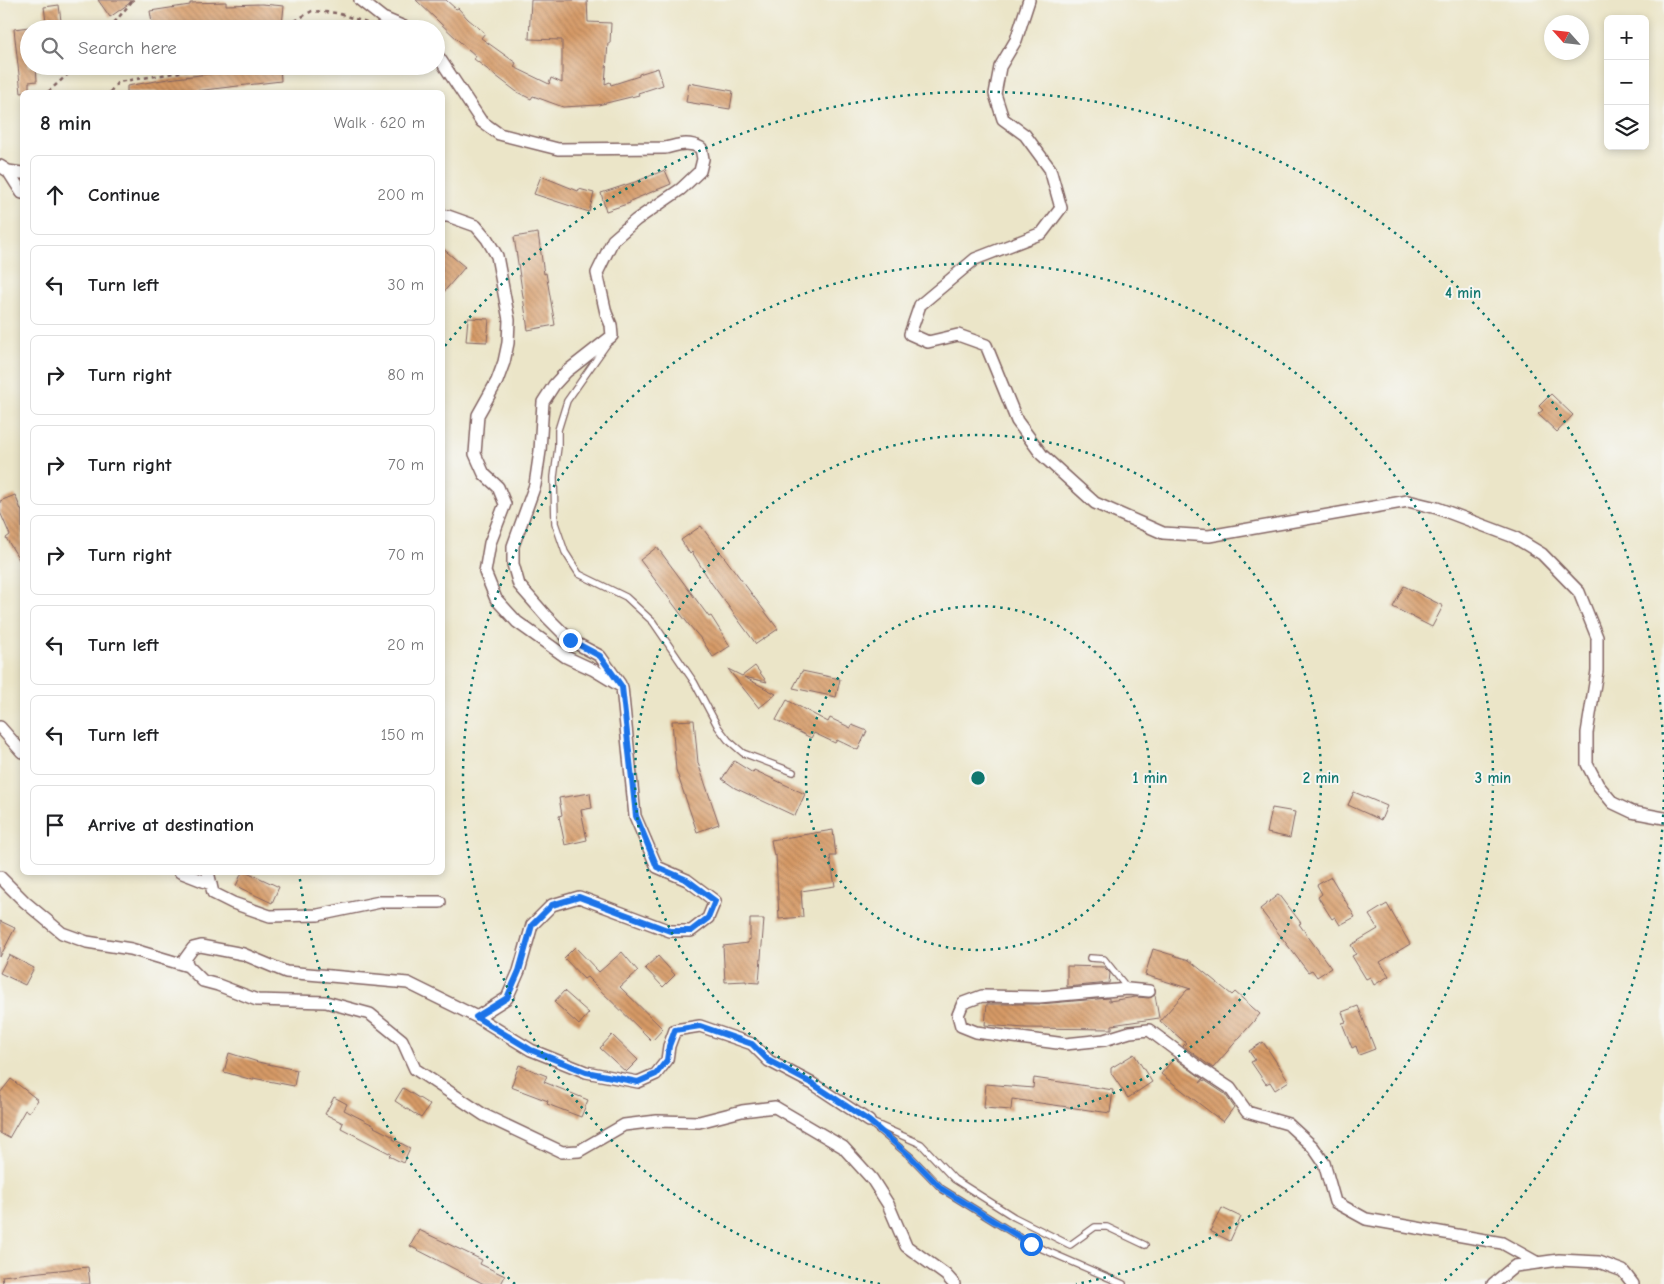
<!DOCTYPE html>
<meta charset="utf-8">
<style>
:root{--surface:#fff;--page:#f6f6f6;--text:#202124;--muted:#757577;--line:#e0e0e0}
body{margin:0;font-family:"Comic Neue",sans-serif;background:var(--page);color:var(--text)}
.controls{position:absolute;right:15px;top:15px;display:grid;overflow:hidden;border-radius:8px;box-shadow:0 2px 8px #0003}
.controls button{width:45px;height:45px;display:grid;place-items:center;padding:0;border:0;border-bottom:1px solid var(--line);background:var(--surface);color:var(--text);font:25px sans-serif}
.compass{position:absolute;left:1544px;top:15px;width:45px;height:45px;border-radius:50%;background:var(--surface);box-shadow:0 2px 8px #0003;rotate:297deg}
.stop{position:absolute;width:15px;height:15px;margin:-11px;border:4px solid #1a73e8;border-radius:50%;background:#fff}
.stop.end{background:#1a73e8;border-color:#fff;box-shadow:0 1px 5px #0008}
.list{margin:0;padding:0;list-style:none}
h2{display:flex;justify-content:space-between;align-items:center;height:65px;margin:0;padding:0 20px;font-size:21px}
h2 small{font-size:16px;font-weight:400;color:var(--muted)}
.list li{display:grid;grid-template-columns:32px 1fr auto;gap:15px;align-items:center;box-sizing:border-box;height:80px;margin:0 10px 10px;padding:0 10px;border:1px solid var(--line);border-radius:8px}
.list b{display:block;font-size:19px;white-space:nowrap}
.list em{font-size:16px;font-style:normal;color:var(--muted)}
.icon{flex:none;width:28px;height:28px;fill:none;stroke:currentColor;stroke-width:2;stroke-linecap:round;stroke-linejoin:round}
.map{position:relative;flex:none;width:1664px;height:1284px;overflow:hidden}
.search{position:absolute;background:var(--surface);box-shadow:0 2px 8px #0003;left:20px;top:20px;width:425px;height:55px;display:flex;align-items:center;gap:12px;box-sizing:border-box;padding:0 18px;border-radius:28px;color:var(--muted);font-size:19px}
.panel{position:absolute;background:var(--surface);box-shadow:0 2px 8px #0003;left:20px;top:90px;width:425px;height:785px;border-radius:8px}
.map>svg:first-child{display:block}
.building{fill:url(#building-back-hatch)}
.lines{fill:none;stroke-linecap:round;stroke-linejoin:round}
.service-casing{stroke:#826462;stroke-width:8}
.minor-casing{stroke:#826462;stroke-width:14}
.path{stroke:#826462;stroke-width:2.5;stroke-dasharray:4 4;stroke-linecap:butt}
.service{stroke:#fff;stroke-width:5.5}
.minor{stroke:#fff;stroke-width:11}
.route{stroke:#1a73e8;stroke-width:6}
.ring{fill:none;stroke:#0f766e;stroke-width:2.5;stroke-dasharray:2.5 5}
.centre{fill:#0f766e;stroke:#f6f6f2;stroke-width:2.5}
.ring-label{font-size:15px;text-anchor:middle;font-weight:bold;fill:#0f766e;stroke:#f6f6f2;stroke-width:4;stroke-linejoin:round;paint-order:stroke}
</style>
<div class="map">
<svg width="1664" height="1284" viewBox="0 0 1664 1284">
<defs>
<pattern id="building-back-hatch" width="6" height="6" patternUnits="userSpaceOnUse" patternTransform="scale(1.25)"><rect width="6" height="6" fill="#d69a66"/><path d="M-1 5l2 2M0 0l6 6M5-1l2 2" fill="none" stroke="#b07d54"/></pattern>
</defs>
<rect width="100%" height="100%" fill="#f6f6f2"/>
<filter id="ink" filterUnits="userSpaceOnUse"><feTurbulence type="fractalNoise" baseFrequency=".02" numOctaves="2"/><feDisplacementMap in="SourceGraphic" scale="10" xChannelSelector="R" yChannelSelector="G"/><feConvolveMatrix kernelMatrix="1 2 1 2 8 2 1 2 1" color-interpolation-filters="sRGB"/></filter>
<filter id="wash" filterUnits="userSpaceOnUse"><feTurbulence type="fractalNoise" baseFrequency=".0096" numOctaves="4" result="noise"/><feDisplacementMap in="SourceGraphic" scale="20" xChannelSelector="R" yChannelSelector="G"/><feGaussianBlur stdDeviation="1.12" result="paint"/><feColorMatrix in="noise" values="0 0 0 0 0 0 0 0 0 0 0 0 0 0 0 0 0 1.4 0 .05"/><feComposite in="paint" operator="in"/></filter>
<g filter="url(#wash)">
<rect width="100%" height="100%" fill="#ebe5c8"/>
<g id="blocks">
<!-- building -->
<path class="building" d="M98,0h36l-24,17z
M416,0h30l10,9 2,-1 10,11 17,14 -4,5 35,25 -2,4 35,17 2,-6 11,5v-43l-33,-1 2,-39h56l1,22 23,1 -1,20h-2l-3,41 5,-2 1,3 28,-9v-2l19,-6 5,17 -25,8 1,2 -41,10 -35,2 -30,-11 -2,3 -14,-7 -43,-33 2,-3 -17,-15z
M226,2v3l36,-1 22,2 -2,19 -25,-3 1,2 -15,1v-3l-47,1 -33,6h-10l-3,-18 40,-6v-2z
M59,5l3,24h-15l-3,-22z
M29,27v39h7l1,15 -8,1v10l-8,1 -7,-64z
M272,66h8l1,15 -94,11h-60v-6l41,-7z
M689,83l44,8 -3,18 -44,-7z
M665,170l6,14 -41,17v2l-24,8 -5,-18 34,-11z
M541,176l37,15 1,-2 15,4 -5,19 -55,-18z
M538,233l6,41 2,-1 9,52 -27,5 -14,-93z
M442,248l23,19 -23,27z
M468,318l21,1 -2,23 -21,-1z
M1551,394l22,21 -16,17 -19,-18 5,-4 -4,-4z
M15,495l7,17v52l-16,-26 4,-3 -10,-23v-11z
M701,526l77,103 -22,15 -44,-60 -20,-32 -2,2 -9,-14z
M657,547l52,70 2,-1 19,30 -17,11 -11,-17 -13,-15 -49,-65z
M1404,586l39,20 -11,21 -39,-20z
M755,666l12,16 -23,-5 32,17 -17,14 -31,-39 14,7z
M802,671l38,8 -4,18 -43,-9z
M787,700l41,22 2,-4 21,10 1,-3 15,6 -9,19 -21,-10 -2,3 -21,-10 -3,5 -35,-18z
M694,720l4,43 21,61 -22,8 -21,-62 -4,-49z
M734,761l19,12 1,-3 51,24 -10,22 -60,-28 -13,-9z
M1354,792l33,14 -6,14 -33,-15z
M590,793l2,15 -11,2 6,30 -22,5 -6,-29 3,-1 -3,-17z
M1272,808l23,4 -5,26 -23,-5z
M833,830l3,26h-6l5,30 -34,5 2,26 -24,2 -3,-64 -2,1 -3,-16z
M242,872h5l32,15 -7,16 -36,-17z
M1331,877l24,40 -15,8 -5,-8 -3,2 -14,-22 4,-3 -5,-9z
M1279,894l22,29 -2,1 32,44 -14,9 -5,-7 -4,2 -48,-63z
M1387,904l23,40 -30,18 9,14 -15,9 -4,-8 -4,2 -14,-23 4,-2 -5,-9 27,-16 -9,-14z
M750,919h14l-5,64 -13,-1v-1l-21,1 -2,-36 25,-3v-4l2,1z
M0,921l15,7 -15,29z
M575,947l24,25 23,-20 16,19 -18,16 43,42 -11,12 -65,-64 -3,2 -20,-21z
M1153,949l36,11 43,35 3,-3 25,22 -47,54 -30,-22 3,-3 -26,-22 27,-31 4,-1 -46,-14z
M9,955l25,13 -9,17 -25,-12z
M658,956l17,19 -12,12 -18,-19z
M1067,966l37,1 6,6 -1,10 -42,4z
M564,991l25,22 -10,12 -25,-23z
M1155,995l4,23 -47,7v4l-87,-1 -40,-3 2,-21h53l69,-6v3l27,-4 13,1z
M1358,1006l17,43 -16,6 -3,-9 -4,2 -10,-25 4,-1 -4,-10z
M612,1035l26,25 -12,12 -26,-24z
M1263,1042l26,39 -14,9 -5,-8 -4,2 -15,-22 4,-2 -6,-9z
M229,1053l29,9 39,8 -3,16 -41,-8v2l-29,-8z
M1134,1054l18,28 -24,16 -17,-25v-5z
M1174,1058l29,21 -3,4 4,-3 21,14 9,13 -11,15 -62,-48z
M519,1065l28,11 -3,6 44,18 -7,17 -34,-13 1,-3 -37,-14z
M1034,1078l79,12 -3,23 -98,-14 -1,11 -27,-2 2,-24 47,4z
M11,1079l27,21 -9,12 -4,-2 -16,28 -9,-5v-40z
M403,1088l27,17 -9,13 -26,-17z
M334,1097l13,7 -3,6 31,16 -1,1 20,10 -1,2 17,9 -7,15 -14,-7 2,-2 -50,-26 2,-5 -18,-9z
M1222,1208l19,9 -11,24 -20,-10z
M419,1230l63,30 -2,4 25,12 -4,8h-17l-74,-38z
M88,1267l2,17h-87l-1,-8z"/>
</g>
</g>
<g filter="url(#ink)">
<use href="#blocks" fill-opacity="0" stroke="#826462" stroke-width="1"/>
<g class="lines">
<defs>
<path id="service" d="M607,344l-40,57 -9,29v17l-4,30 1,46 10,29 14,22 47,23 27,25 41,60 24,45 10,13 15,13 50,19
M1090,958l14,1 24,30
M869,1121l52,23 33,35 60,38 56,28 25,-18h12l38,18
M874,1126l37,31 31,32 89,55 92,40"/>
<path id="minor" d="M360,0l23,18 26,11
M1029,0l-13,40 -16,27 -5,27 8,25 22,16 25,34 11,39 -19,25 -67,26 -55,46 -10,29 18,8 30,-7 28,10 31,76 25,34 53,48 68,30 46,3 199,-35 29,7 77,29 28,17 37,38 18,45v34l-10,62v31l11,21 15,18 19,9 32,6
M436,53l45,68 18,13 59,15 107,-1c14,-3 22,-7 36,0l2,11 -3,12 -19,18 -45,31 -23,20 -16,33 9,40 5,12 1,11 -46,36 -12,13 -11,17 -3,49 -5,34 -22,61v18l6,21 28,32 23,23 30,16 20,28
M0,166l8,5 14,2
M8,171l14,22
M0,727l22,25
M180,872l31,12
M208,872l5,21 20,10 37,13 48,-1 62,-13h60
M0,877l25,25 37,31 25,9 44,7 57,17 -3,-7 8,-11 8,-2 42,8 43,18 122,11 69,34 30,-19 12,-27 13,-46 20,-20 27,-8 91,34h21l17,-13 7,-17 -28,-21 -30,-13 -22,-51 -13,-129 -28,-17 -28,-13 -49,-35 -21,-23 -11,-27 5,-29 15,-39 -7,-17 -14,-13 -9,-20 3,-39 19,-34 7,-19 4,-19 1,-23 -12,-64 -10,-17 -11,-13 -28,-10h-6
M188,966l15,15 15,4 39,15 69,2 44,12 32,26 13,29 69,46 78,37 17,-1 45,-26 33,-4 42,1 43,-11 33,-4 68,40 29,32 16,25 18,42 40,29 8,9
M1149,991l-21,-2 -89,8 -57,-1 -19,7 -5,12 3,11 15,6 89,12 39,-4 26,-8 19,-2 52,39 29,19 17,24 41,12 25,23 11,16 11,39 31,17 136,24 36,20
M477,1017l54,33 55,22 52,10 18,-8 11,-14 2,-14 6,-16 25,-4 52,18 17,17 44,23 56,37
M1493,1284l22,-18 44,-6 40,2 24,9 10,13"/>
</defs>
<!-- service casing -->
<use href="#service" class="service-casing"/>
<!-- minor casing -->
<use href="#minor" class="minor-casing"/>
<!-- path -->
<path class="path" d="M109,29l24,-29
M281,29l31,-18 25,2 30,10 2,-2
M48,92l29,-26
M110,92l8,-10 100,-16"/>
<!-- service -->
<use href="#service" class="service"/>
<!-- minor -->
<use href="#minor" class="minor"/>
</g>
</g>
<g class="lines" filter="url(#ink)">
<!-- route -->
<path class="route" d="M570,640l30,16 22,31 14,129 21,51 30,13 28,21 -7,17 -17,13h-21l-91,-34 -27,8 -20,20 -13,46 -12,27 -31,19 55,33 55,22 52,10 18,-8 11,-14 2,-14 6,-16 25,-4 52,18 17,17 44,23 56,37 42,36 31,32 89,55"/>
</g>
<!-- distance rings -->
<g class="ring">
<circle cx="978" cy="778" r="172"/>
<circle cx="978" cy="778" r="343"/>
<path d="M880 1284A515 515 0 1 1 1076 1284"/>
<path d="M515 1284A686 686 0 0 1 299 873M445 346A686 686 0 1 1 1441 1284"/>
</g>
<circle cx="978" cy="778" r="8" class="centre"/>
<g class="ring-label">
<text x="1463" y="298">4 min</text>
<text x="1150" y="783">1 min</text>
<text x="1321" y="783">2 min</text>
<text x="1493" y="783">3 min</text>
</g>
</svg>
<div class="controls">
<button>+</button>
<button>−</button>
<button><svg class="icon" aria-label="layers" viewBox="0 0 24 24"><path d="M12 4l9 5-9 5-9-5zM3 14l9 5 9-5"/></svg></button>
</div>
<svg class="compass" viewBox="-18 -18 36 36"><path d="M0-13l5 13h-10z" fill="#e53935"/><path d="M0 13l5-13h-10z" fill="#757577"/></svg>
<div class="stop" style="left:1031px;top:1244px"></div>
<div class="stop end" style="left:570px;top:640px"></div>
<div class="search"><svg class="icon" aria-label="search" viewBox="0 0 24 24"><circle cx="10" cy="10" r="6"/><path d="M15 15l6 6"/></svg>Search here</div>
<section class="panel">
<h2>8 min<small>Walk · 620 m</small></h2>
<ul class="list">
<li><svg class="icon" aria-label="ahead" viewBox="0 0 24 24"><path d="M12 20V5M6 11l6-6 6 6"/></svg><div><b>Continue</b></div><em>200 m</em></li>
<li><svg class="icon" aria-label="left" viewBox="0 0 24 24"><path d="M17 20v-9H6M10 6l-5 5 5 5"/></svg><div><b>Turn left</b></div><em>30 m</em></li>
<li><svg class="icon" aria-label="right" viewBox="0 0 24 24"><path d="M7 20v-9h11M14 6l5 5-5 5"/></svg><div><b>Turn right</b></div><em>80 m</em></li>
<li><svg class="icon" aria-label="right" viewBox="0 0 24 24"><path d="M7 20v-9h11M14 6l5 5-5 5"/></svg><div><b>Turn right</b></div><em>70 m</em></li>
<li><svg class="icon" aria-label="right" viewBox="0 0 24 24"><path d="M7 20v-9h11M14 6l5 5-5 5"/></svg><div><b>Turn right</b></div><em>70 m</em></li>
<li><svg class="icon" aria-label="left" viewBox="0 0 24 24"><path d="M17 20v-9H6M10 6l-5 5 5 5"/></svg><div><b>Turn left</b></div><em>20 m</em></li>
<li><svg class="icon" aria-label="left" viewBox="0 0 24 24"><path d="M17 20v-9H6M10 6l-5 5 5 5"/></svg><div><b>Turn left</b></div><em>150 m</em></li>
<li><svg class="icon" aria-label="arrive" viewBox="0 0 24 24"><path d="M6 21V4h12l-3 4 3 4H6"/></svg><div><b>Arrive at destination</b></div></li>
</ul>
</section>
</div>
